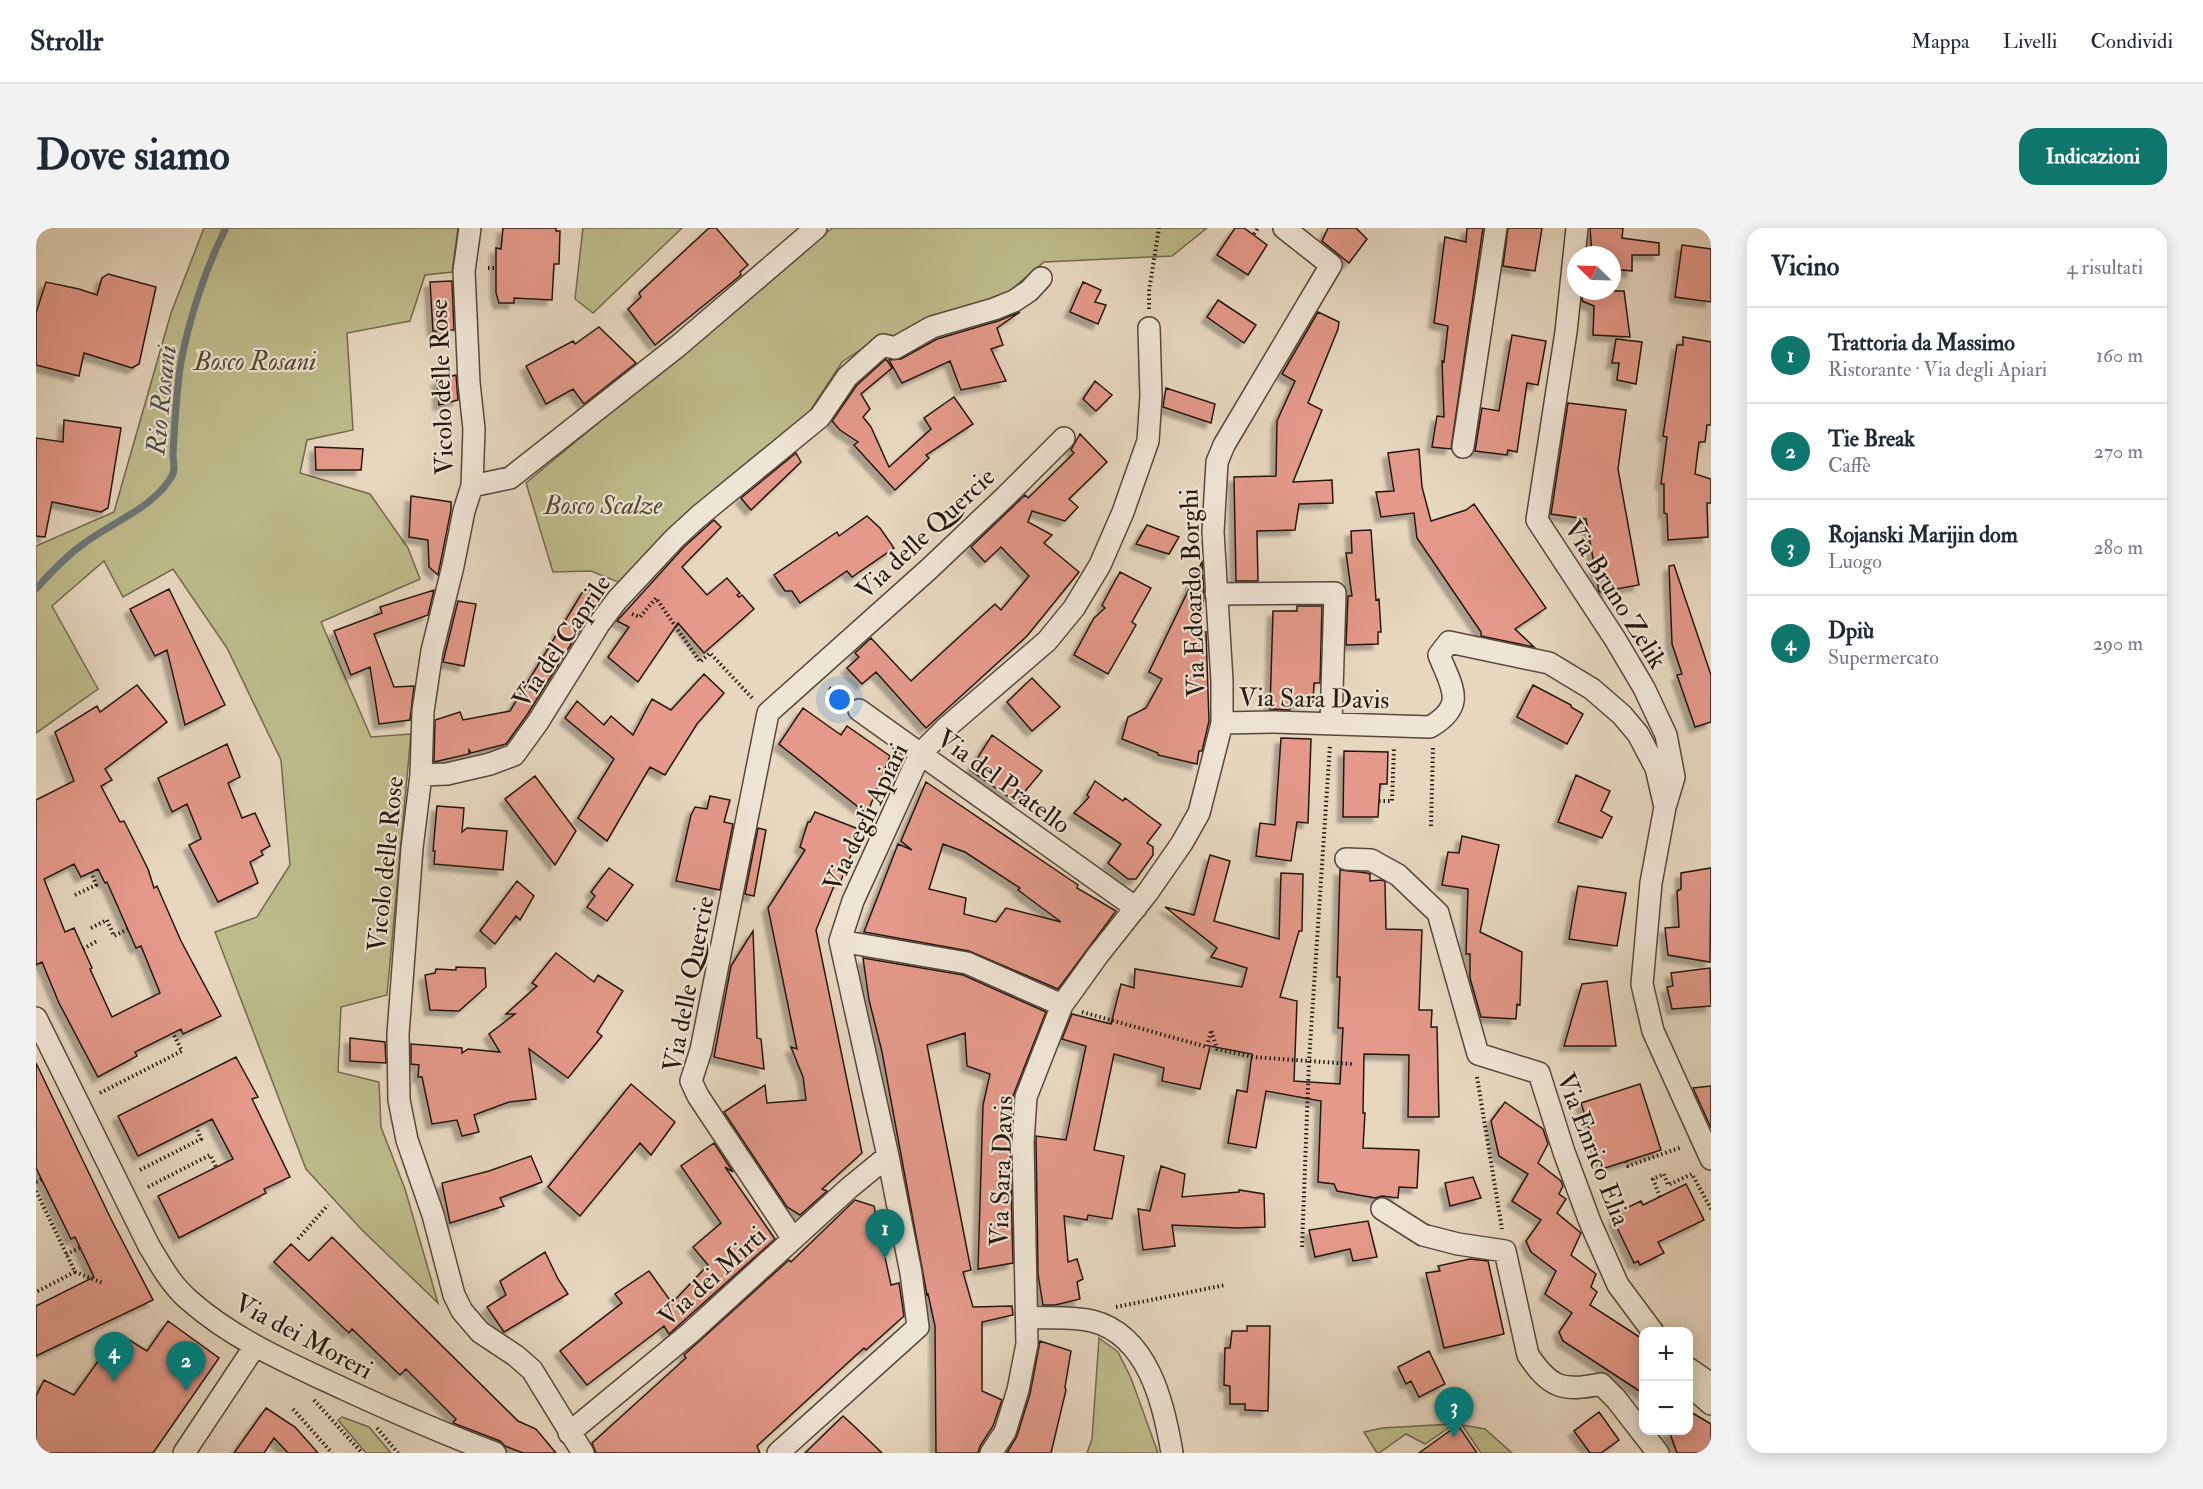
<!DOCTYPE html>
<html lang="it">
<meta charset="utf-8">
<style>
:root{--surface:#fff;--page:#f2f2f3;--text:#1f2937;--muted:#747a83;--line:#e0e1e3;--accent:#0f766e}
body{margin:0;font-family:"IM FELL Double Pica",serif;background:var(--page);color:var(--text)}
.controls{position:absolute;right:18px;bottom:18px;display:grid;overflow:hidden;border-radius:12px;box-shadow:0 3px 15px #0003}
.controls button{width:54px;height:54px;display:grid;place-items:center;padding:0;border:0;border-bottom:2px solid var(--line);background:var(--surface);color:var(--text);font:30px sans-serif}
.compass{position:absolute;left:1531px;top:18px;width:54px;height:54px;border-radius:50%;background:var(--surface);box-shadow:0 3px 15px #0003;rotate:293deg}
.you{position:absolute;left:804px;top:472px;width:21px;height:21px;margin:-15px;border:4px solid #fff;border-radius:50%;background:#1a73e8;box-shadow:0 0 0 9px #1a73e833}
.badge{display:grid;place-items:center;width:39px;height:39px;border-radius:50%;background:var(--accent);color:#fff;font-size:20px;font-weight:700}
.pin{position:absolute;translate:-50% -50px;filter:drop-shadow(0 2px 3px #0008)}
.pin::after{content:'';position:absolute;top:32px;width:21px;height:18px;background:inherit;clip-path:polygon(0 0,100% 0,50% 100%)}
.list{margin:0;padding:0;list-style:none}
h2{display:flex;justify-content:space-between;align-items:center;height:78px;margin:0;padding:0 24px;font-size:26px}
h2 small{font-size:20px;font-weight:400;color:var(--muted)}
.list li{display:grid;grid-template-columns:39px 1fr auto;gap:18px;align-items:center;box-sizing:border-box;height:96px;padding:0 24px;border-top:2px solid var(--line)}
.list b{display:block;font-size:22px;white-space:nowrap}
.list p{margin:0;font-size:20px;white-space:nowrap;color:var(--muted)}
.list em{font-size:20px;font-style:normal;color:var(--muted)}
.map{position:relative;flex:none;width:1675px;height:1225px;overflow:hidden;border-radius:18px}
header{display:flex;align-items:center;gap:36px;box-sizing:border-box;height:84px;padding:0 30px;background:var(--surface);border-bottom:2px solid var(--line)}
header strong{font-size:28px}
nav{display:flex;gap:33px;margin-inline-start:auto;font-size:21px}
.intro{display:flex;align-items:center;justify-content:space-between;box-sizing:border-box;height:144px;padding:0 36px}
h1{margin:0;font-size:42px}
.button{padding:15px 27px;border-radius:18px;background:var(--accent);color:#fff;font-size:21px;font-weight:700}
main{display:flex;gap:36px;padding:0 36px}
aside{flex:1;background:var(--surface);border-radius:18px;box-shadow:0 3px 15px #0003}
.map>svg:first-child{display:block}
.green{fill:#bebc8c;stroke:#726a4d;stroke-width:1.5}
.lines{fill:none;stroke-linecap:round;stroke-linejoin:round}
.stream{stroke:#6c7777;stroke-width:7}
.building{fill:#e4998a;stroke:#25180e;stroke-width:1.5;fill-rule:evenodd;filter:url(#shadow)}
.minor-casing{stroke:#56483a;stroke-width:24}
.path{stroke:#25180e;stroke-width:4;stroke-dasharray:1.5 3;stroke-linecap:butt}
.minor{stroke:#efe5d5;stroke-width:21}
.labels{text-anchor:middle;stroke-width:4.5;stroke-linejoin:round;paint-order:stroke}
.park-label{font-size:26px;font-style:italic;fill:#534934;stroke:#efe5d5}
.street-label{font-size:26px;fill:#25180e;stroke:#efe5d5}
.water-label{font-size:27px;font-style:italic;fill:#4f504b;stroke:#efe5d5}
</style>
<header>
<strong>Strollr</strong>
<nav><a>Mappa</a><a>Livelli</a><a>Condividi</a></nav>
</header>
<div class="intro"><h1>Dove siamo</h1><a class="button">Indicazioni</a></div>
<main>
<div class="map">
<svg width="1675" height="1225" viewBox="0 0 1675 1225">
<defs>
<filter id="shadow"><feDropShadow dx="-5.5" dy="5.5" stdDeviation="1.5" flood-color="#0004"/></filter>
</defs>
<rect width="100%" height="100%" fill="#e7d7bf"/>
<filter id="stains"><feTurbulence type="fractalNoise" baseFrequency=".00333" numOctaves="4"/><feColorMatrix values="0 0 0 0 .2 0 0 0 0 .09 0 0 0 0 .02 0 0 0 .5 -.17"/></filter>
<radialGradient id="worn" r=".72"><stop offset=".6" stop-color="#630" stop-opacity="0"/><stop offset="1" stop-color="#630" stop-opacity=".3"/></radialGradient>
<!-- green -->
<path class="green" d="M168,0h254l-6,44 -27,3 -15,46 -63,12 6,97 -46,10 -7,33 70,21 38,54 12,31 -99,43 50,115 40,-3 -24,261 -46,12 -3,65 41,10 2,45 24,62 33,114 -76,-73 -56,-61 -91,-237 42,-15 33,-52 -9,-105 -54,-112 -54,-79 -50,28 -19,-36 -52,45 46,83 -62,44v-187l78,-34 57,-199z
M547,0h99l-89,85 -18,-14z
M796,0h375l-35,28 -128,6 -38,32 -106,43 -16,-3 -42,28 -34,52 -190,168 -27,-11 -38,1 -27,-89z
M1063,1110l19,14 13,26 27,75h-71l5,-14z
M306,1189l27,10 22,26h-25l-28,-33z
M1418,1196l-29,20 -19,-10 -27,19h-2l-13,-21 18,-4z
M1426,1197l23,4 27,24h-31z"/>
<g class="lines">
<!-- stream -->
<path class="stream" d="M0,361c15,-17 31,-34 50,-47 29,-21 68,-35 86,-66 4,-7 1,-15 1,-22 2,-31 3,-62 8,-92 8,-43 25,-95 45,-134"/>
</g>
<!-- building -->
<path class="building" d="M467,0h53v3h4l-1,33h-5l-2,36 -38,-2v5h-15l-3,-10v-45l5,1z
M673,0h7l32,37 -8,7 1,3 -86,70 -27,-36 13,-12 -2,-4z
M1199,0h9l23,17 -19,30 -31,-20z
M1292,0h28l11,11 -18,24 -27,-22z
M1431,0h16l-32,221 -19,-2 5,-31 7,1 -2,-56 2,1 4,-36 -14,-3 11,-86 21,5z
M1472,0h34l-7,43 -32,-5z
M1554,0h33l-1,10 37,5v12h-27v16l-20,-2v-14h-20z
M1646,17l29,4v53l-36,-5z
M72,46l48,13 -17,77 -7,4 -48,-15 -5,23 -43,-11v-52l10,-31 33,7 18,6 5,-17z
M416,53l2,49 -21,1 -3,-49z
M1047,54l18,8 -6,12 11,3 -8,19 -28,-12z
M1547,63h41l6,46 -37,-2 1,-29 -12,-5z
M1182,72l38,25 -12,18 -37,-26z
M984,84l-23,16 6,17 -12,4 15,32 -45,9 -11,-29 -48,22 -13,-23 12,-1 36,-20 61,-18z
M1282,84l21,10 -1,7 -30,74 14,7 -29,72 39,-2 1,23 -34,1 -4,26 -38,1 1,50h-22l-2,-104 42,-1 1,-55 18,-40 -13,-7z
M563,99l37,36 -52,41 -11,-15 -27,15 -20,-38 47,-25 2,3z
M1476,107l34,6 -8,44 -11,-2 -10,69 -9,-2 -1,5 -32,-4 7,-43 17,3z
M1647,109l28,5v83h-4l-2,17h-6l-4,32 16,5v24h-4l1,34 -40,3 -1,-26 -3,-1v-29h-3l6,-47 -4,-1 14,-91h6z
M1580,111l26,3 -6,42 -19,-4 2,-17h-7z
M850,131l6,9 -31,26 9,15 -7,8 8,10 18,40 42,-38 -7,-11 30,-21 19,27 -47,31 3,3 -34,32 -41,-45 4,-3 -18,-12 -8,-9 25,-36z
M420,147l2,25 -19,5 -2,-25z
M1059,153l17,14 -16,16 -13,-12z
M1130,160l49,16 -4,19 -48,-16z
M1532,175l58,7 -8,59 21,116 -40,7 -13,-73 -35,-5z
M28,192l57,8 -13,80 -7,4 -49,-10 -7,35 -9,-1v-98l27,4z
M1044,206l27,28 -38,37 9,8 -13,14 -33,-10 -4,11 24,13 -8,8 35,29 -52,64 -101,92 -50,-56 -14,12 -15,-16 12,-11 -4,-4 16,-15 40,43 84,-77 6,6 28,-34 -28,-29 -16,15 -14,-15 54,-52 3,3 46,-45 -3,-3z
M279,219l48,2 -2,21h-45z
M1383,221l3,38 9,34 35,-11 8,-6 72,104 -31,21 19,18 -53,-11v-4l-64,-94 -3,-25 -33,4 -5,-25 18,-1 -6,-38z
M760,225l5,9 -50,48 -10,-12z
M375,268l40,6v8l-13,65 -9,-8 -1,-27 -19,-3z
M831,288l13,12 14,20 -42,29 -5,-6 -47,32 -8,-12h-7l-11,-16 63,-43 2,4z
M678,292l7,7 -39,40 25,28 20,-17 13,15 -3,2 2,2 3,-2 12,14 -50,44 -26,-30 -40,59 -30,-25 21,-30 -12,-6 67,-74z
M1111,297l32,12 -10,17 -33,-10z
M1335,302l5,70 3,-1 2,33h-3v12l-32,1 2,-49h4l-6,-43h6l-1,-22z
M1166,334l2,35 -5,34 7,1 3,89 -7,30h-3l-2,13 -39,-9v-2l-36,-14 6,-22 18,-9 16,-29 -13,-7z
M1638,337l37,110v47l-16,5 -18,-52 5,-1 -10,-30 -3,-78z
M1084,344l31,16 -19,34 4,3 -28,49 -34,-19 20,-37 11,-10 -3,-3z
M549,360l18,10 -15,19 -61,98 -21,29 -35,9 -2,-3v4l-35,8 1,-42 25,-8 3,8 47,-9z
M133,361l56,116 -40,20 -18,-75 -12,6 -25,-47z
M398,362l-6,25 -54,19 20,53 20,-1 -4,34 -31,4 -9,-57 -19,8 -17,-44 48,-18 -2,-6z
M422,373l18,3 -12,62 -21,-4z
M1261,378h25l-2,77h-6l-1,19 -23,1v7l-20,-1 3,-98h24z
M668,446l20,19 -27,31 -32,51 -15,-8 -43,74 -29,-23 36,-59 -49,-41 12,-17 27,24 7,-9 22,19 19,-36 19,11z
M996,450l28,29 -28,24 -25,-29z
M101,457l30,37 -62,47 7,11 -11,6 19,36 4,-1 24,48 6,19 3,-2 24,55 40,75 -38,18 -2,-5 -46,23 2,4 -39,21 -39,-74 -17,-41 -6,3v-165l38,-19 -19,-49 42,-26 3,6zM38,636l7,13 17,-8 7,14 2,-1 29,66 5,-2 19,47 -48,24 -22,-48 2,-1 -18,-40 -9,4 -21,-53z
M1497,457l38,20v2l12,7 -16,30 -50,-27z
M767,480l38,27 6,-9 43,30 -23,58 -88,-70z
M956,507l50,36 -26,31 -46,-32z
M1245,510l30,1 -3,84 -11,-1 -6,39 -35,-5 4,-33 15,2z
M191,516l13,33 -12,6 14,35 13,-5 15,33 -9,5 2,4 -13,7 8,21 -40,19 -29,-57 12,-6 -14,-35 -15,8 -14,-34z
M1308,523l44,1 -1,32h-7l-2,33h-35z
M1540,547l34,16 -9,20 11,6 -10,21 -44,-16z
M499,548l41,55 -21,34 -50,-66z
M1059,553l28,20 2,-3 36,27 -14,18 6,4v8l-17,24h-8l-20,-16 13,-19 -47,-31 15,-16 -2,-2z
M890,554l152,103 -1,3 39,23 -58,78 -89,-38 -105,-19 34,-88 14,6 -11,-9zM907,616l22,8 55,36 -2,2 43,32 -55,-14 -10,14 -32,-8 2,-16 -37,-9z
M674,568l20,4 -6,22 9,2 -13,66 -44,-9 15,-66 4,-8 12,2z
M401,578l27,2 -2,24 5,-4 40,3 -4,39 -69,-6 1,-13h-2z
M779,584l46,18 -21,53 -4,-2 -20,49 46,223 -40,36 5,2 -27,24 -13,-8 -63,-95 41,-27 2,18 39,-3 -3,-23 -12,-30 6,2 -29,-141 37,-58 -5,-3 8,-25h2z
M722,600l8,2 -12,66 -9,-2z
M1426,608l37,9 -19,87 42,20 -2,53 -3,-1 -1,15 -35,-2 -11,-39v-24h-4l2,-65 -26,-4 6,-33 11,1z
M1174,627l20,6 -16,60 65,18 2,-66 22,1 -1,57h-3l-19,66 17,4 -3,80 46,3 3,-56h-5l2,-51h-3l3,-107 27,3 3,1v7l12,-1 3,2 1,47 36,1 -3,80h13l-1,17h6l2,90h-31l1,-62 -45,-1 -1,59h2l-2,35 56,2 -2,38 -18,-1 -1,11 -16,-2 -7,2 -38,-7 -3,-7 -16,-2 3,-81 -55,-10 -10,57 -28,-5 9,-53 10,2 5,-38 -42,-8 -10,43 -38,-8 2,-13 -50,-14 -20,96 30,6 -12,63 -24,-4 -1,5 -23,-4 4,46 9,-3 6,20 -6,3 3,17 -25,6h-12l-5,-31 -2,-138 30,4 20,-94 -24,-7 10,-25 39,10 10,-40 13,4 1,-19 107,18 5,-19 -36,-11 6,-9 -52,-41 29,8z
M573,640l24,17 -26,36 -20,-14 8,-11 -4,-4z
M1675,640l-1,94 -42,-7 -3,-27 14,-1 -2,-36 4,-2v-16z
M481,653l17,15 -14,24 -4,-4 -21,28 -15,-13z
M1542,658l48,7 -9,53 -48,-7z
M717,703l4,107 4,1 3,30 -50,-12 17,-91z
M520,725l38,29 4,-7 25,16 -26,41 5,4 -34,42 -39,-29 7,50 -27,3 -35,13 5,17 -17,4 -5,-16 -25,4 -10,-47h-4l1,-12 -8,-1v-20l51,4v5l6,-4 32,3 -11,-18 26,-20h-9l31,-28 -5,-3z
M827,730l100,17 83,37 -33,84 -3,46 3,121 -35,6 5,-164 7,-31 -23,-8 -2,-33 -38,12 44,225 -8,2 10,35 39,-1 1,9 -31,7v69l20,9 -9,26 -13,20 -2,7h-42l-1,-127 -7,-32 -1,1 -45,-243 -13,-52z
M420,739l29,1 1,19 -27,24 -29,-1 -5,-35 10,-2 1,-4 20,1z
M1674,740l1,38 -39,3 -5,-22 6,-1 -2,-13z
M1571,753l9,65h-52l18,-62z
M314,810l35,4 1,21 -36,-2z
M200,829l22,40 -6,2 38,78 -26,12 2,4 -87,45 -21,-42 75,-37 -21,-40 -74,37 -20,-40z
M0,835l75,156 42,81 -117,56v-50l58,-29 -19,-40 -4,2 -35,-71z
M595,856l44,38 -24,33 -11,-12 -60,73 -32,-29z
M1604,856l21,66 -59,19 -21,-66z
M1675,858v42l-18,-40z
M1469,874l38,27 5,15 -10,19 23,18 2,5 -4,8 7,5 -9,14 24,20 -10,22 25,19 -5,13 6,5 -7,13 54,35v54l-81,-53 -4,-9 13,-19 -27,-19 11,-23 -25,-19 -5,-11 15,-21 -29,-19 16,-27 -29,-18 -8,-35z
M678,915l19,29 -8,-5 50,72 -106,95 -5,-8 -77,59 -27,-34 62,-48 -7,-9 34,-23 23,32 36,-38 -15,-18 28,-24 -40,-57z
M495,928l11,26 -42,16 4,8 -54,17 -8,-40 47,-12z
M1125,938l24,8 -3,23 57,-5v-2l25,4 1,33 -27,1 -66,-3 3,21 -32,4 -5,-41 12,2z
M1437,949l8,21 -31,8 -5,-23z
M1650,956l18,36 -46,22 6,11 -24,12 -2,-4 -4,2 -20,-42 2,-2 -2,-5 27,-13 2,4z
M819,972l19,6 17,79 8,-2 5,33 -38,34 -2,-2 -107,98 3,7h-164l-4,-10 94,-85 -2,-3 105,-95 2,2z
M1332,993l9,36 -24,4 -3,-12 -35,8 -6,-27z
M296,1009l186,184 18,8 20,24h-33l-18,-7 -5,-5 -47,-18 3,-4 -50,-50 -6,6 -48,-46 -3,4 -75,-71 17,-18 18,17z
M509,1024l13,27 10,15 -64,38 -17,-25 19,-12 -6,-14z
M1434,1031l18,2 16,73 -60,14 -18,-75 14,-2 -2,-5z
M132,1093l51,37 -66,95h-117v-57l8,-16 30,15 44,-62 29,18z
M1211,1098h23l-2,85 -23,-1v-6h-15v-18l-6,-1 1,-37h5l2,-17h15z
M1004,1113l31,10 -6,36 1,3 -15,63h-44l10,-17 13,-42z
M1393,1123l16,33 -26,13 -8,-16 -5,3 -8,-17z
M230,1180l29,19 23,26h-30l-14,-15 -10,15h-30z
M1653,1183l22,13v29h-34l-8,-22h20z
M1563,1184l20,28 -18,13h-11l-16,-22z
M807,1188l12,11 27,26h-77z
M1422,1197l19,28h-58z"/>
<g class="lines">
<defs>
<path id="minor" d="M434,0l-6,43 5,112 5,46 -2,57 -8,25 -11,55 -21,85 -9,60 -2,64 -9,73 -14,186 1,66 8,40 26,75 21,80 8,16 18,21 36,24 16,14 51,83
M1541,0l-11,104 -29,188 78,119 29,49 22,47 8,42 -8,27
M1427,219l33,-219
M436,258l38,-8 168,-132 138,-118
M1180,366l119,-1 -4,131
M823,482l277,198
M1186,495v-42l-9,-149 4,-70 7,-17 107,-180 -47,-37
M385,547l26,-1 43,-10 24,-9 24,-33 61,-98 18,-24 58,-62 24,-22 121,-99 27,-40 36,-32 12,3 37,-21 62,-18 20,-8 15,-10 12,-13
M1310,631l25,1 27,15 40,38 40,141 61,19 25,79 26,70 28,63 35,47
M804,713l127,22 95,42
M0,790l113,228c12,20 23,40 41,55 44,39 101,63 154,88 50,23 100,45 151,64
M1346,981l41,26 35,9 47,7 23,104c22,33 35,37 73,29l15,15 42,54
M757,1011l-95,-143 -7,-15 10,-31 67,-337 161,-144 77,-73 58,-58
M991,1089c22,2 44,-1 65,4 56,14 72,83 80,132
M1652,1140l23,16
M1652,1156l23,20
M533,1205l121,-100 159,-145 39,-32
M148,1225l71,-107
M742,1225l140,-126 -7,-54 -23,-117 -48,-215 13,-40 67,-147 27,-27 100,-86 27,-33 26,-43 23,-53 25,-71 3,-45 -2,-68
M955,1225l14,-21 13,-42 9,-46 -4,-202 3,-45 36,-92 36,-50 50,-63 34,-49 17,-30 23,-90 52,-1 156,5c37,-22 22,-39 9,-72l10,-13 100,21 43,26 30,26 16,19 18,34 9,39 -14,76 -9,101 11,47 58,128"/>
</defs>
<!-- minor casing -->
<use href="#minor" class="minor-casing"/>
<!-- path -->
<path class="path" d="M1218,6l4,-6
M452,40h8
M1113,81v-18l10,-63
M596,386l8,3 16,-19 44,64 10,-9 44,47
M793,460l14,10
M1343,573h13l2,-53
M1395,598l2,-79
M39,667l21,-10 -5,-13
M55,700l16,-8 7,16 14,-7
M47,721l14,-8
M1046,784l125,35 4,-17 6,19 36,8 99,7
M1441,849l25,152
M64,865l82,-42 -9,-18
M1590,933l2,5 54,-19
M104,942l61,-31 -5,-12
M0,954l6,-3
M112,959l62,-32 6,12
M0,963l39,81 -39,20
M1624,969l-7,-18 11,-5 4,11 24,-11 19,35
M262,1011l30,-34
M1266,1019l7,-186 21,-316
M30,1026l14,-6
M39,1044l28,11
M1080,1079l109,-22
M278,1172l48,53
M257,1181l39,44
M341,1200l21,25"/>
<!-- minor -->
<use href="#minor" class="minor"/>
</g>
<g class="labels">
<!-- park labels -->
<g class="park-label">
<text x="219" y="142">Bosco Rosani</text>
<text x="567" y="286">Bosco Scalze</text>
</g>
<!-- street labels -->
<g class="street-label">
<text transform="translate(405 159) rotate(-92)" y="9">Vicolo delle Rose</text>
<text transform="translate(889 305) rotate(-43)" y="9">Via delle Quercie</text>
<text transform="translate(1156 365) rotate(-92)" y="9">Via Edoardo Borghi</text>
<text transform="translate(1580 366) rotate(58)" y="9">Via Bruno Zelik</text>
<text transform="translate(525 413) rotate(-56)" y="9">Via del Caprile</text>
<text transform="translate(1278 470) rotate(1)" y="9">Via Sara Davis</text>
<text transform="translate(968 553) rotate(36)" y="9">Via del Pratello</text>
<text transform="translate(829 589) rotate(-64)" y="9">Via degli Apiari</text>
<text transform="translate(349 636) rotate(-84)" y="9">Vicolo delle Rose</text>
<text transform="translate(652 756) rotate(-79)" y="9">Via delle Quercie</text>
<text transform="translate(1558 921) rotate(69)" y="9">Via Enrico Elia</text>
<text transform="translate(965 943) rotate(-88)" y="9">Via Sara Davis</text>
<text transform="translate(676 1048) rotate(-42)" y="9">Via dei Mirti</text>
<text transform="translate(268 1108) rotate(28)" y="9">Via dei Moreri</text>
</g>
<!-- water labels -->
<g class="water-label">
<text transform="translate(125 172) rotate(-84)" y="9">Rio Rosani</text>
</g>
</g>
<rect width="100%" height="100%" filter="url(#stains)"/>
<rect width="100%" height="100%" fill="url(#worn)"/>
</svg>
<div class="controls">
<button>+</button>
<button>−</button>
</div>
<svg class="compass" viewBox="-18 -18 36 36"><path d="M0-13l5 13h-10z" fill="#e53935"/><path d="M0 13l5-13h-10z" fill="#747a83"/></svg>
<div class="you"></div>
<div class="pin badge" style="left:849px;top:1031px">1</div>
<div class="pin badge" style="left:150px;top:1163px">2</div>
<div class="pin badge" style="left:1418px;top:1209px">3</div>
<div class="pin badge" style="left:78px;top:1154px">4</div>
</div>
<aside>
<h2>Vicino<small>4 risultati</small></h2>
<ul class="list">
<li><span class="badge">1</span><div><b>Trattoria da Massimo</b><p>Ristorante · Via degli Apiari</p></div><em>160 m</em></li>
<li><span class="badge">2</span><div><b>Tie Break</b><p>Caffè</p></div><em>270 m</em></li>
<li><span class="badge">3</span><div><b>Rojanski Marijin dom</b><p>Luogo</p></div><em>280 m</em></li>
<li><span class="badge">4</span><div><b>Dpiù</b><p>Supermercato</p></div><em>290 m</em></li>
</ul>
</aside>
</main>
